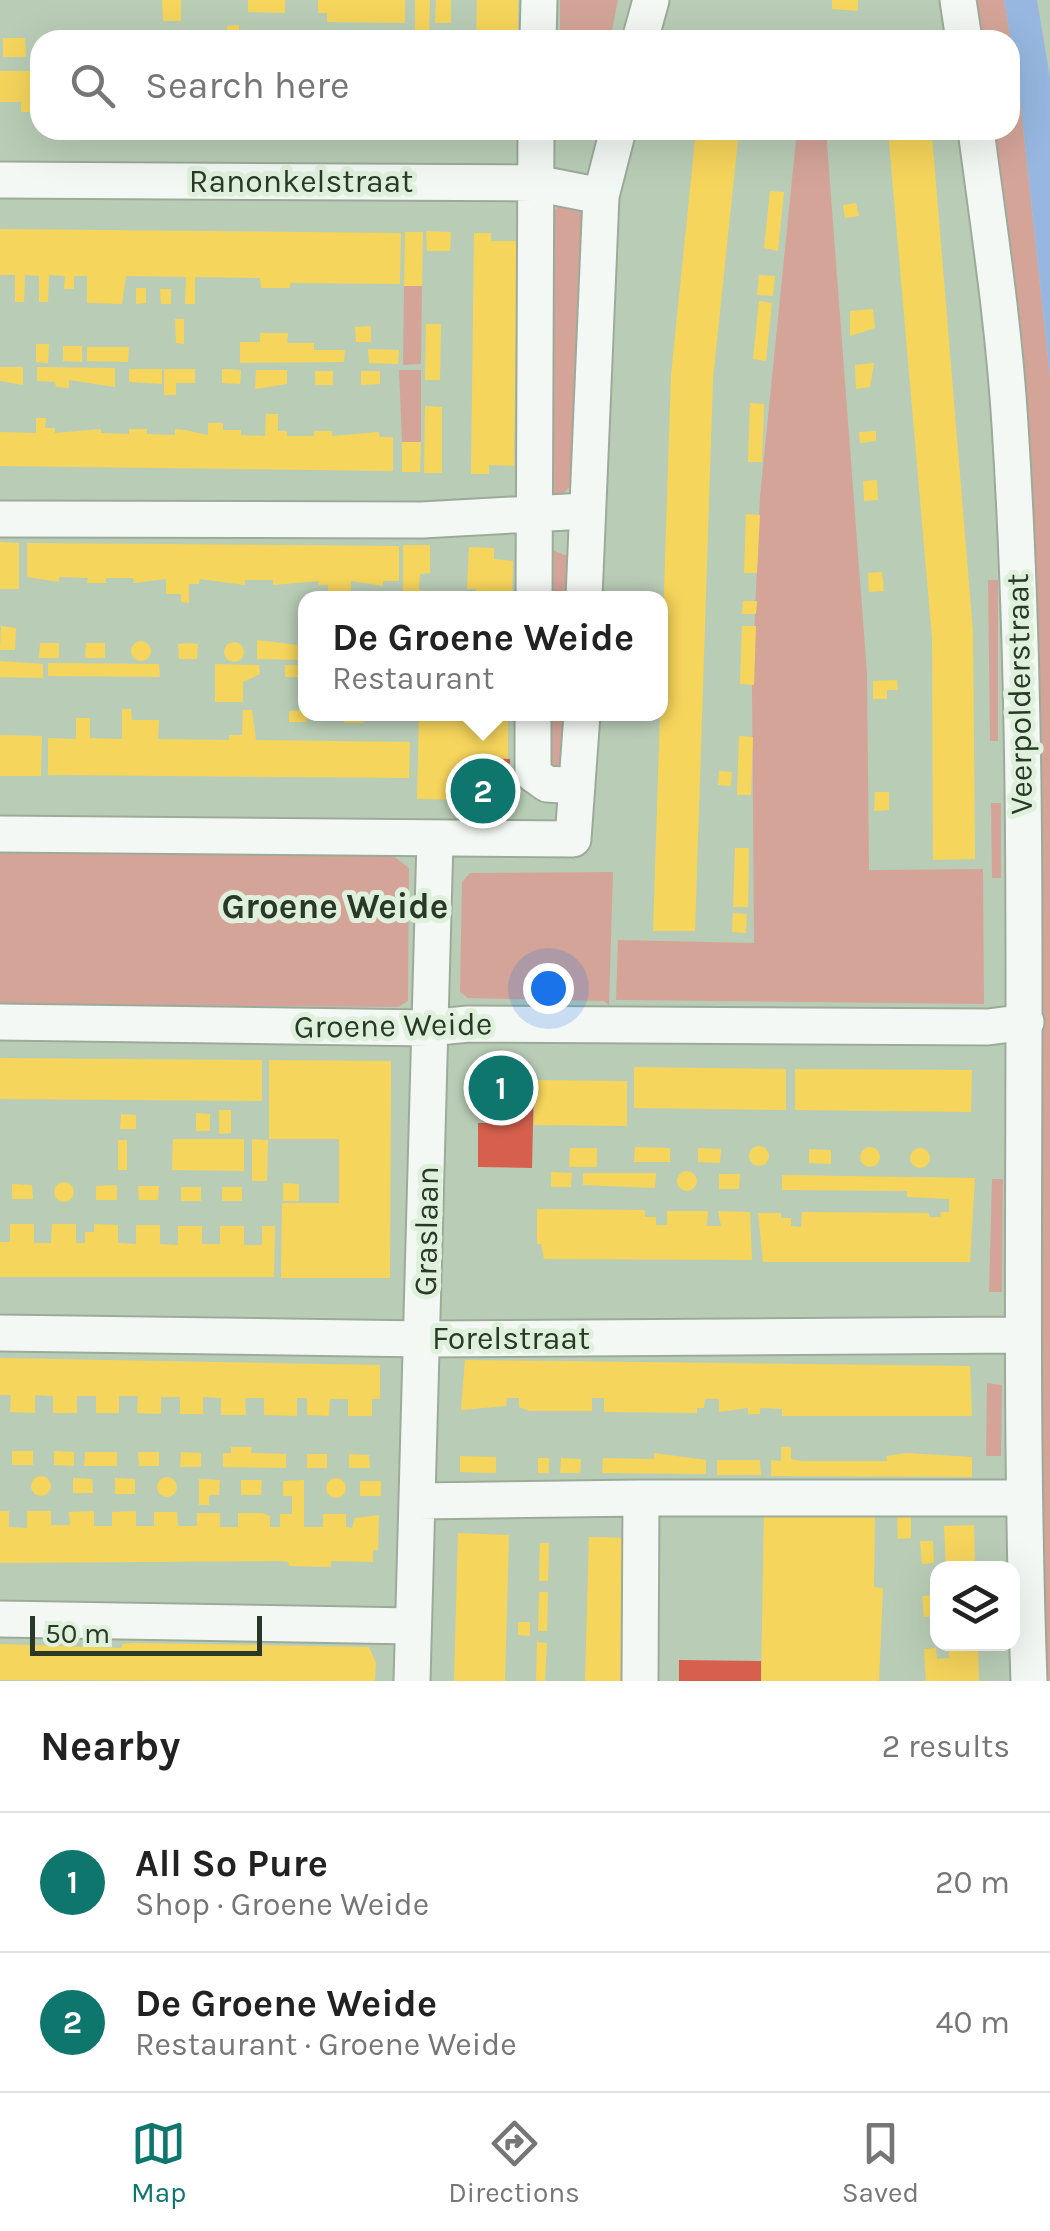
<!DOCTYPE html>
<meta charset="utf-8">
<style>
:root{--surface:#fff;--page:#f6f6f6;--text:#222;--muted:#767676;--line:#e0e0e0;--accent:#0f766e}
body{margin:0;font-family:Karla,sans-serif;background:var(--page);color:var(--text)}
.controls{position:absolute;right:30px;bottom:30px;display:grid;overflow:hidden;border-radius:20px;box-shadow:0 10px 40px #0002}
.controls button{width:90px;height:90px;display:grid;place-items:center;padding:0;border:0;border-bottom:2px solid var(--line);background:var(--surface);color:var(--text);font:50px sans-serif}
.scale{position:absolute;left:30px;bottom:25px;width:232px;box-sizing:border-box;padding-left:10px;border:5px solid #2a3828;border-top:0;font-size:28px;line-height:35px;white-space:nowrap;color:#2a3828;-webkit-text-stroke:8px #dff1dc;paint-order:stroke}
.you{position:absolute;left:548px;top:988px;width:35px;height:35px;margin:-25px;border:8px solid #fff;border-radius:50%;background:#1a73e8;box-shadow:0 0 0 15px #1a73e833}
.badge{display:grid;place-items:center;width:65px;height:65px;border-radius:50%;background:var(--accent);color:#fff;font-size:32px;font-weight:700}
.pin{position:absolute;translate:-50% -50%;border:5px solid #fff;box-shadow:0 2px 10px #0006}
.popup{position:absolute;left:298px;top:591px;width:370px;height:130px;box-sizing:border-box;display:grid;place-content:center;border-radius:20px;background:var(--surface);filter:drop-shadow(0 2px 8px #0005);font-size:32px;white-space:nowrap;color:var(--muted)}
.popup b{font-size:38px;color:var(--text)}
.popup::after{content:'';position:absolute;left:50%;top:100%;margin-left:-20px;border:20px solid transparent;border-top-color:var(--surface)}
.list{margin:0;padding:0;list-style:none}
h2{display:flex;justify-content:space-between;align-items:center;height:130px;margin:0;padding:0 40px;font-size:42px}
h2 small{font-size:32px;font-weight:400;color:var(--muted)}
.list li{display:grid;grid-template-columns:65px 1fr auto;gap:30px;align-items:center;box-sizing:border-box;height:140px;padding:0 40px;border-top:2px solid var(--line)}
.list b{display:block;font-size:38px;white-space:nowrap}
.list p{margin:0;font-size:32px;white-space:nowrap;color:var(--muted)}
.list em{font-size:32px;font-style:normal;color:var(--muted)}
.icon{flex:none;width:55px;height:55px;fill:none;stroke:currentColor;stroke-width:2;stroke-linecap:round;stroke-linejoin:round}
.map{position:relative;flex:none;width:1050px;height:1681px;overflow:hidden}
.search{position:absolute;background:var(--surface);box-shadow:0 10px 40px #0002;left:30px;right:30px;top:30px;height:110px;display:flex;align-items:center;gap:25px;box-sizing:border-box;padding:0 35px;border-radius:30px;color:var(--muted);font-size:38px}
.sheet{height:410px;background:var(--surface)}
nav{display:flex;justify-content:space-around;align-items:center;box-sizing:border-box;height:140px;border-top:2px solid var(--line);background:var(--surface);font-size:28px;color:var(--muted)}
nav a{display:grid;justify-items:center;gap:5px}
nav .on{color:var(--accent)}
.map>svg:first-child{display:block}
.green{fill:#d4a498}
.water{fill:#97b7e0}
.homes{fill:#f6d55c}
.shops{fill:#d6604d}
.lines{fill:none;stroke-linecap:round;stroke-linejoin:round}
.minor-casing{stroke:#9cab99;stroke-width:39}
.minor{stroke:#f4f8f4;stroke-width:35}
.labels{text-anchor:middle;stroke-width:10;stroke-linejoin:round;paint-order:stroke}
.street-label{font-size:32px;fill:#2a3828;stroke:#dff1dc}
.neighbourhood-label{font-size:35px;font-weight:bold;fill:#2a3828;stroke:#dff1dc}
</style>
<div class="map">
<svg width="1050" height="1681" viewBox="0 0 1050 1681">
<rect width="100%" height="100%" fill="#b9cdb6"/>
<!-- green -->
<path class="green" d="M560,0h58l-8,40h-50z
M974,0h30l15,89 31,288v1304h-13l-8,-1195 -34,-356h15v-90h-30z
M797,130h29l41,543 2,197 114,-1 1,135 -368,-4 2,-60 136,3 -2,-258 8,-189z
M561,203l19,5 3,9 -8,265 -17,16 -14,-2 7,-281z
M404,286h18l-1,78 -18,1z
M399,370h22v72h-19z
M552,550l18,7 1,41h-25l-1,-42z
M988,580h10v161h-8z
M542,714h28l-1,61 -28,-6z
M991,803h10v75h-9z
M0,847l388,5 21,16 -1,133 -10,6 -398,-3z
M613,872l-4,133 -5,-4 -136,-3 -8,-6 2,-110 8,-9z
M992,1179h11l-1,113h-13z
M987,1383l15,2 -1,71h-15z"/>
<!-- water -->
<path class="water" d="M1004,0h33l13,78v299l-31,-288z"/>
<!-- homes -->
<path class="homes" d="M162,0h19v21h-18z
M248,0h37v13l-37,-1z
M318,0h87v23l-78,-1v-9h-9z
M415,0h15l-1,35h-14z
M436,0h15v23h-16z
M477,0h41v40h-42z
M832,0h26v11l-26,-2z
M239,25v15h-12v-14z
M3,38h22l1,19h-23z
M0,71h40v41h-19v-10h-21z
M696,130h43l-26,249 -18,552h-42l18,-556z
M888,130h43l1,5 41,497 2,227 -42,1 -1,-222z
M770,191l14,1 -6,59 -14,-3z
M856,203l3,13 -14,2 -2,-13z
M0,229l401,4 -1,51 -110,-1v5h-29l-1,-10 -65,-1v27h-10l1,-27 -60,-1 -4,28 -35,-1v-27h-13v13h-10l1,-13 -16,-1 -1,27h-9v-26l-14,-1 -1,27h-9v-27h-15z
M426,231l25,1 -1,19h-23z
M405,232h18l-1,54h-18z
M474,233h17v8h26l-3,225 -25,-1v9h-18z
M759,275l16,1 -2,20 -16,-1z
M136,288h10v15l-10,1z
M160,289h11v15h-10z
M759,301l13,2 -6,58 -13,-2z
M873,309l2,19 -25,8v-25z
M175,319h9v25l-8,-1z
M426,324h15l-1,56h-15z
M371,326v16h-15l-1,-15z
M260,333h28l-1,10h27v7h31l-1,12 -104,1v-21h20z
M36,344h13l-1,19 -12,-1z
M63,346h19v16l-19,-1z
M87,347h42l-1,15 -41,-1z
M368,349l31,1 -1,14 -29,-1z
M874,363l-4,24 -14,2 -1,-24z
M0,367h23v18l-23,-4z
M37,367l78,1v19l-46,-7v8l-13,-1 -1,-5 -18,-1z
M129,369h33v15l-33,-2z
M164,369h31v14h-19v12h-12z
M222,369l19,1 -1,14 -18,-1z
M256,370h31v14l-32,5z
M315,371h18v14h-18z
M361,371h19v13l-19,1z
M750,403l14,1 -2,58h-14z
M425,406l17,1v66h-18z
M266,414h12v17h9v5h27v-5h18v5l47,-4 1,5h13v34l-393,-5v-34l36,1v-15h10l-1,10h10v5l46,-4v4l28,1v-5h18v5l28,1v-6l10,1 23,5v-12h15v7h18v5l24,1z
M876,431v10l-16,2 -1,-11z
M402,442h19l-1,30h-18z
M877,480l1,20 -14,1 -1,-20z
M746,514l14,1 -3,58h-13z
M0,542l19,1v46h-19z
M27,543l372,3v35h-16v5l-32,-5v11h-23v-7h-10l1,-4 -46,4v-5h-28v5l-45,-6 -1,5h-10v19l-8,-1v-8h-15v-15l-32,4 -1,-5h-27v5h-19l1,-5 -29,-1v5l-32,-5z
M403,545h27v28l-10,1 -1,15 16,9h-32z
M469,547l25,1v11l19,2 -1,37h-37l1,-9h-9z
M882,572l2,19 -15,1 -1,-19z
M743,601h14l-1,13h-14z
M1,626l15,2 -1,22h-15z
M742,626h14l-2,59 -14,-1z
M257,640l49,6v14l-49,-1z
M131 651a10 10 0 1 1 20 0a10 10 0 1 1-20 0Z
M224 652a10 10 0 1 1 20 0a10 10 0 1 1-20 0Z
M40,643h19v15h-20z
M86,643h19v15h-20z
M189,643l9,1 -1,15h-18l-1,-15z
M0,661l43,3v14l-43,-1z
M48,663l111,1 1,13 -112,-1z
M215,664l44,1 1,9 -17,8v20h-28z
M285,665h14v12h-14z
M897,680l1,10h-11v9h-14v-18z
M299,702h7l1,20h-18v-11h10z
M122,709h9l1,11h27l-1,19 71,1v-5h13l1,-25h9l4,30 154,2 -1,36 -361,-3v-37l28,1v-21h14v20l32,1z
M344,714h19v9h-19z
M419,714h89v45l-29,-1 -1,42 -61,-1z
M0,735l42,1 -1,40h-41z
M739,736l14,1 -2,58h-14z
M719,771l13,1 -1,14 -13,-1z
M875,792h14v18l-15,1z
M735,848h14l-1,59h-15z
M733,913l14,1 -1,19 -14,-1z
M0,1058l262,2v41l-262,-2z
M269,1060l122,1 -1,217h-109l1,-75h57v-64h-70z
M634,1067l152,2v41l-152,-2z
M795,1069l177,1 -1,42 -176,-2z
M534,1080l93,1v45l-93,-1z
M219,1110h12v23l-12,1z
M196,1113l14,1v17h-14z
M121,1114l15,1v14h-16z
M173,1139h71v32l-72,-1z
M252,1139l16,1 -1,41h-15z
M118,1140h9v30h-9z
M749 1156a10 10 0 1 1 20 0a10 10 0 1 1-20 0Z
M635,1147l35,1v14h-36z
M860 1157a10 10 0 1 1 20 0a10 10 0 1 1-20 0Z
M570,1148h27v19h-28z
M698,1148l23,1 -1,14 -22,-1z
M910 1158a10 10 0 1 1 20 0a10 10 0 1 1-20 0Z
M809,1149l22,1v14l-22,-1z
M677 1181a10 10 0 1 1 20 0a10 10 0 1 1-20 0Z
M551,1172l21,1 -1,14h-20z
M583,1173h73l-1,15 -72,-3z
M719,1174h21l-1,15h-20z
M782,1175l193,3 -5,84h-207l-5,-49h23v5h10v8l10,1 1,-15 127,1v4h12l-1,-5h9v-13l-42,-2v-6l-125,-1z
M54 1192a10 10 0 1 1 20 0a10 10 0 1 1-20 0Z
M283,1183l16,1v17h-16z
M12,1184l20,1 1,14h-21z
M117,1185v15h-21v-14z
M138,1186h21l-1,14h-19z
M181,1187h20v14h-20z
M222,1187h20v14h-20z
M537,1209l108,1v7h11v8h11v-14h41l-1,15h14l-3,-15 32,1 2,48 -208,-1 -3,-15h-4z
M10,1224h24v19h17l1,-19h24v19h9v-11h9v-8l24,1v18l18,1v-19h24v19l18,1v-19h24v18h18v-18h24v19h18v-19h13l-1,51h-274v-35h10z
M0,1358l380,7v34h-8v17h-24v-17h-18l-1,17 -22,-1v-17h-10v18l-33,-1v-17h-19l1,17h-25v-17l-18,-1v17h-23v-17h-19v17l-24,-1 1,-17h-19v17h-23v-17h-19v17h-24v-17l-18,-1v18l-25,-1 1,-17h-11z
M465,1360l505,6 2,50h-190v-7l-22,-1v6h-12v-6l-29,4v-13h-14l-1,9h-7v5l-93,-1v-14h-12v13h-63l-10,-4v-9h-12l-1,8 -45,4z
M231,1447h21l-1,6 35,1v14l-63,-1v-14h8z
M781,1447h10v12l11,2h85l-1,-5 21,-3 65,4v20l-201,-1v-16l10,1z
M12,1451h21v14h-21z
M54,1451l20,1v14l-20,-1z
M85,1452h32v14h-33z
M138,1452h21v14h-20z
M181,1452l20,1v14h-21z
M654,1453l52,7v14l-104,-1 1,-15 51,1z
M307,1454h20v14h-20z
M349,1454l20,1 1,13h-21z
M460,1456l36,1v16l-36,-1z
M538,1458h11v15h-11z
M561,1458l20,1 -1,14h-20z
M717,1460h43l1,15h-44z
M31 1486a10 10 0 1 1 20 0a10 10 0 1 1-20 0Z
M157 1487a10 10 0 1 1 20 0a10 10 0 1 1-20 0Z
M73,1478l19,1 1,14h-20z
M115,1478l20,1v15h-20z
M326 1488a10 10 0 1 1 20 0a10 10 0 1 1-20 0Z
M199,1479l21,1 -1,15h-10v10h-10z
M241,1480h21l-1,15h-20z
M304,1480v47h19v-13h23v13l6,1 3,-10 24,-3 -1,35h-5v12l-42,-1v6l-42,-1 -1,-4 -10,-1 -278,2v-52h9v16l18,1v-17h24v14h19l-1,-13 25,-1v15h18v-14l24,-1v15h18v-14h23l1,14h19v-13h23v14h18v-14h24l8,3v11h10v-13h12v-18h-9v-15z
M360,1481h21v15h-21z
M764,1511l111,2 -1,74 9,1 -4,93h-118z
M897,1511h14v27l-13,1z
M974,1525l1,43h-29l-2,-42z
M458,1533l51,2 -4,146h-51z
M589,1537l41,1 -4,143h-41z
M920,1541h13l1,22 -12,1z
M540,1543h9l-1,38h-9z
M539,1592h9l-1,39h-9z
M934,1595l1,21 -11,1 -2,-21z
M518,1622h12v14l-12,-1z
M537,1642l10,1 -2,38h-9z
M134,1643l235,4 7,16 -1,18 -375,-1v-36l122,4v-4z
M948,1644h30l1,37h-53l-2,-32 12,-1 1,11 12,-1z"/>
<!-- shops -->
<path class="shops" d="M479,758l31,1 -2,41h-30z
M487,1080h47l-2,88 -54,-1v-44h9z
M679,1660l82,1v20h-82z"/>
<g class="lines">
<defs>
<path id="minor" d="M958,0l6,40
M538,40l1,-40
M640,40l11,-40
M976,130c13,98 28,196 34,295 27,418 4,837 19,1256
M0,180l535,3 66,13
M0,519l422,1 163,-9
M534,598l2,-468
M584,598l17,-402 17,-66
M533,714v60l14,10 30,2
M0,834l573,5 9,-125
M0,1022l429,6 39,-4 520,3 38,-5
M0,1333l424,6 598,-4
M641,1498h381
M418,1501l223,-3 -1,183
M0,1619l413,7
M412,1681l23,-841"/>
</defs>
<!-- minor casing -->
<use href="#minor" class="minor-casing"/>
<!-- minor -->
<use href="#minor" class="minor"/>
</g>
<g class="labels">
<!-- street labels -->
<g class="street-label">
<text x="301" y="192">Ranonkelstraat</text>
<text transform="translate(1019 694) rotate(-91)" y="11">Veerpolderstraat</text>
<text transform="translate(393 1025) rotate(-1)" y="11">Groene Weide</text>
<text transform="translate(426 1231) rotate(-89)" y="11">Graslaan</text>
<text x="511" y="1349">Forelstraat</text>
</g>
<!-- neighbourhood labels -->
<g class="neighbourhood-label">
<text x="335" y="918">Groene Weide</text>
</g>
</g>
</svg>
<div class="controls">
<button><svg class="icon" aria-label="layers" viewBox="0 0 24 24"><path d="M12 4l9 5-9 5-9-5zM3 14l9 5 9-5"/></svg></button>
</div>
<div class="scale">50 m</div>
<div class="you"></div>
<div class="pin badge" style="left:501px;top:1088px">1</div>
<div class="pin badge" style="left:483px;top:791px">2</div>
<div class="popup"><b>De Groene Weide</b>Restaurant</div>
<div class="search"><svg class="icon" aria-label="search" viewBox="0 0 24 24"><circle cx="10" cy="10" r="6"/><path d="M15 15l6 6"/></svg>Search here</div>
</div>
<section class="sheet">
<h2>Nearby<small>2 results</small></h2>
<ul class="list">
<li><span class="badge">1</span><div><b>All So Pure</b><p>Shop · Groene Weide</p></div><em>20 m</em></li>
<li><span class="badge">2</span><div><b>De Groene Weide</b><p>Restaurant · Groene Weide</p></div><em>40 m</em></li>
</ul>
</section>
<nav>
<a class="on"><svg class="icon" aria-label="map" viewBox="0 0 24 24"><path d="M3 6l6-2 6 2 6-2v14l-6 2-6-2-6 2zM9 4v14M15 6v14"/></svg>Map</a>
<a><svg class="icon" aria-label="directions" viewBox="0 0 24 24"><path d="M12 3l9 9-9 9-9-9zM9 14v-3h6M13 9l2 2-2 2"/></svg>Directions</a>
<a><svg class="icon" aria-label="saved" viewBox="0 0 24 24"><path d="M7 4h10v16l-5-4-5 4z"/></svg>Saved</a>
</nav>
